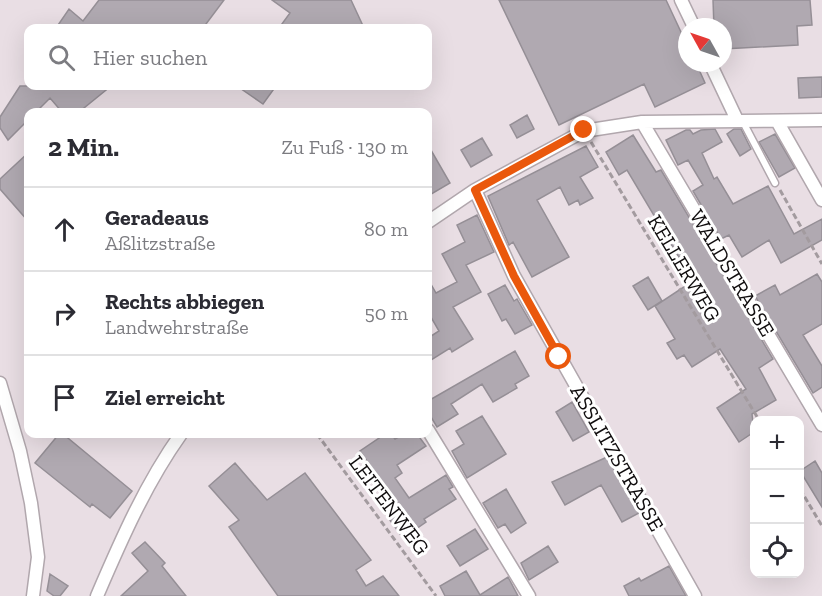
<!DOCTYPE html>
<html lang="de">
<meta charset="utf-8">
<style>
:root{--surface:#fff;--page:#f2f2f3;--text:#2b2b33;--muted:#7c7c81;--line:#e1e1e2}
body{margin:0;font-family:"Zilla Slab",serif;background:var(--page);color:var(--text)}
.controls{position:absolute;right:18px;bottom:18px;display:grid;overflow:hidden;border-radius:12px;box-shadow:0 6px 24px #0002}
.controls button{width:54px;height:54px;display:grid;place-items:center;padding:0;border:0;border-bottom:2px solid var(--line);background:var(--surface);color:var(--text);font:30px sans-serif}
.compass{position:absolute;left:678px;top:18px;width:54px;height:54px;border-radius:50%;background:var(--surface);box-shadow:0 6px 24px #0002;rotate:310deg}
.stop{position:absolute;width:18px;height:18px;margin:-14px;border:4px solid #ea580c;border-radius:50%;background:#fff}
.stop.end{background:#ea580c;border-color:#fff;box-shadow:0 2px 6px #0008}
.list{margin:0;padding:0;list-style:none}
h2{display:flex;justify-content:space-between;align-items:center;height:78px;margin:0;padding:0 24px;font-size:26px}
h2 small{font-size:20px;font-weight:400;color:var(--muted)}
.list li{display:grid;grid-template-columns:39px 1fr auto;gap:18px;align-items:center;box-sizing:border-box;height:84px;padding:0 24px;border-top:2px solid var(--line)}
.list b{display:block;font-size:22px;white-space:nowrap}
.list p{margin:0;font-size:20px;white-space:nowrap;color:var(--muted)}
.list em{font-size:20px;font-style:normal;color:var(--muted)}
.icon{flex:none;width:33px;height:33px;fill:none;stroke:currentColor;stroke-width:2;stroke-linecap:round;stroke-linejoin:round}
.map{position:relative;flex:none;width:822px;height:596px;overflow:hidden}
.search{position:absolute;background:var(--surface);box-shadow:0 6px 24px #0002;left:24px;top:24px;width:408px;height:66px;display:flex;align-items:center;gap:15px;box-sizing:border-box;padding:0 21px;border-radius:12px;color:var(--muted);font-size:22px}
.panel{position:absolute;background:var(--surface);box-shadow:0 6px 24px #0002;left:24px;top:108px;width:408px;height:330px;border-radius:12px}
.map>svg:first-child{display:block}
.building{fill:#b0a9b1;stroke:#958f96;stroke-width:1.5}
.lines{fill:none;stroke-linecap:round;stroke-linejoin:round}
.service-casing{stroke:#b1a7ad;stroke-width:9}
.minor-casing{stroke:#b1a7ad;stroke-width:15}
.path{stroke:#a39b9f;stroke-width:3;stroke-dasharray:6 3;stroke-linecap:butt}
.service{stroke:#fff;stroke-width:6}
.minor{stroke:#fff;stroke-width:12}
.route{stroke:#ea580c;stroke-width:8}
.labels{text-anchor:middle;stroke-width:6;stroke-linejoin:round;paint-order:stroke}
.street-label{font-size:21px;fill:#0f0c0d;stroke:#fff}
</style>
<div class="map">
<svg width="822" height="596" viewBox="0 0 822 596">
<rect width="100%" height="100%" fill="#e9dee4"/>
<!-- building -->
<path class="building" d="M99,0h125l-21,28h-147l13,-19 14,12z
M272,0h79l13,28h-85l11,-15z
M499,0h167l21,45v18h9l9,20 -50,24 -11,-23 -85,41z
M713,0h97l2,25 -15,1 1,19 -75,4v-22h-9z
M822,77v20l-23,1 -1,-20z
M20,86h91l-32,26h-17l-12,-14 -14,14h-8v8l-20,20 -8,-12v-11z
M237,86h39l-13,18z
M527,115l7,14 -17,9 -7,-13z
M715,129l7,13 -20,11 12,26 3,-2 16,27 35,-18 26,48 28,-15v21l-41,23 -12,-23 -27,17 -13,-22 -8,4 -28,-48 10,-6 -15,-25 -10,5 -12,-25 20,-10h4l3,4 8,-4z
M734,129h7l10,20 -11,7 -13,-22z
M775,134l20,34 -16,9 -20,-35z
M633,135l23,37 5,-2 112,189 -14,9 17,32 -24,14 2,18 -15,10 -22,-34 29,-19 -26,-40 -28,18 -8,-12 -7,4 -10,-16 8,-4 -20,-33 38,-25 -66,-111 -8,5 -13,-23z
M482,138l10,17 -21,12 -10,-17z
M428,145l22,38 -22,13z
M586,146l12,21 -18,10 13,21 -13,7 -2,-5 -9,5 -9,-18 -23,13 32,57 -37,20 -19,-35 -4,3 -21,-49z
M28,153v68l-28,-32v-10z
M477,215l17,37 -28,13 15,27 -28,15 20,32 -21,13 -2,-4 -22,14v-24l11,-7 -11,-19v-33l8,14 21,-11 -15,-28 23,-12 -8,-17z
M817,274l5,8v42l-19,11 19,31v21l-9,6 -58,-97 20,-11 5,10z
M648,277l14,24 -14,9 -15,-24z
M505,285l9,16 3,-2 15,26 -17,9 -9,-15 -4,2 -14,-27z
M515,351l14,25 -14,8 2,4 -24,14 -11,-18 -31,20 7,10 -21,13 -9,-15v-11z
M572,402l17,30 -16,9 -17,-29z
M482,416l24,38 -39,24 -15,-27 12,-7 -8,-13z
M59,434h4l69,57 -22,27 -18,-14 -2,3 -55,-44z
M376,434h15l4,5 9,-5h13l9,12 -29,19 5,8 -7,5 14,20 37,-23 7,12 -4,2 7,10 -32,20 2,3 -23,16 -14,-19 12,-9 -41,-59 19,-13z
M607,457l32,56 -17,9 -21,-37 -36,20 -13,-23z
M815,461l7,12v34l-22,-36z
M235,463l32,37 38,-27 66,87 -15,10 10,16 17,-10 16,20h-121l-49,-69 10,-7 -30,-34z
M506,489l20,34 -15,10 -6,-9 -7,4 -15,-25z
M475,529l13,20 -28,17 -13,-20z
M145,542l20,21 -3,3 24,30h-65l27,-25 -16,-18z
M548,546l10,16 -29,18 -8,-17z
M669,566l17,30h-57l-5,-10 15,-8 2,3z
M466,571l14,24 28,-18 10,19h-73l-5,-10z
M50,574l18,12 -8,10h-6l-7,-5z"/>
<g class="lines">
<defs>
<path id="service" d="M742,120l33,63"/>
<path id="minor" d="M681,0l13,27
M710,63l27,57
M777,121l45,79
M642,122l180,303
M475,190l39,86 181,320
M428,222l47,-32 109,-59 58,-9 180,-2
M0,383l20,68 11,52 7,54 -5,39
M428,430l101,166
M97,596c24,-56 49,-113 84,-162"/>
</defs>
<!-- service casing -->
<use href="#service" class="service-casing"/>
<!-- minor casing -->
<use href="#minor" class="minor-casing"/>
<!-- path -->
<path class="path" d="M591,142l168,278
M780,190l42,74
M317,434l119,162
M800,489l22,37"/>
<!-- service -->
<use href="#service" class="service"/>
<!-- minor -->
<use href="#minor" class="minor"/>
</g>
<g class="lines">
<!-- route -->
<path class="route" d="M559,357l-45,-81 -39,-86 109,-60"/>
</g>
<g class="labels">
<!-- street labels -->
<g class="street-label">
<text transform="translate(684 268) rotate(59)" y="7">KELLERWEG</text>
<text transform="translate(732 273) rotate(59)" y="7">WALDSTRASSE</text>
<text transform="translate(617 458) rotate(60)" y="7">ASSLITZSTRASSE</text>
<text transform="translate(389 505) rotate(53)" y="7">LEITENWEG</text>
</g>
</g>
</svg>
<div class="controls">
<button>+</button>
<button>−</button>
<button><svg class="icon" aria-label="locate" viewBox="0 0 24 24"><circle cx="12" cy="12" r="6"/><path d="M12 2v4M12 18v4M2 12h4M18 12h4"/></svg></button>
</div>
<svg class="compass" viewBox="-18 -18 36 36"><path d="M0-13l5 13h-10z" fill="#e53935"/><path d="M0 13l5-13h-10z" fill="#7c7c81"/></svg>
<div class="stop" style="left:559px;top:357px"></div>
<div class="stop end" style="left:584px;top:130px"></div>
<div class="search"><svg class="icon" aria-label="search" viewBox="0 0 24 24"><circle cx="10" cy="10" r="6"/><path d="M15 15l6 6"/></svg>Hier suchen</div>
<section class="panel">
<h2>2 Min.<small>Zu Fuß · 130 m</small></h2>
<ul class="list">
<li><svg class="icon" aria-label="ahead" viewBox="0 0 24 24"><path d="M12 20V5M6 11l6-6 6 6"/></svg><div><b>Geradeaus</b><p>Aßlitzstraße</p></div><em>80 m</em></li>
<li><svg class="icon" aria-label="right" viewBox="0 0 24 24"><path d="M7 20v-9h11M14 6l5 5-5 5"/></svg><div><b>Rechts abbiegen</b><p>Landwehrstraße</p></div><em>50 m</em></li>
<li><svg class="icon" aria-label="arrive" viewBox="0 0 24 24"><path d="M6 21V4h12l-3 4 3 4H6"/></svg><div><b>Ziel erreicht</b></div></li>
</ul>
</section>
</div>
